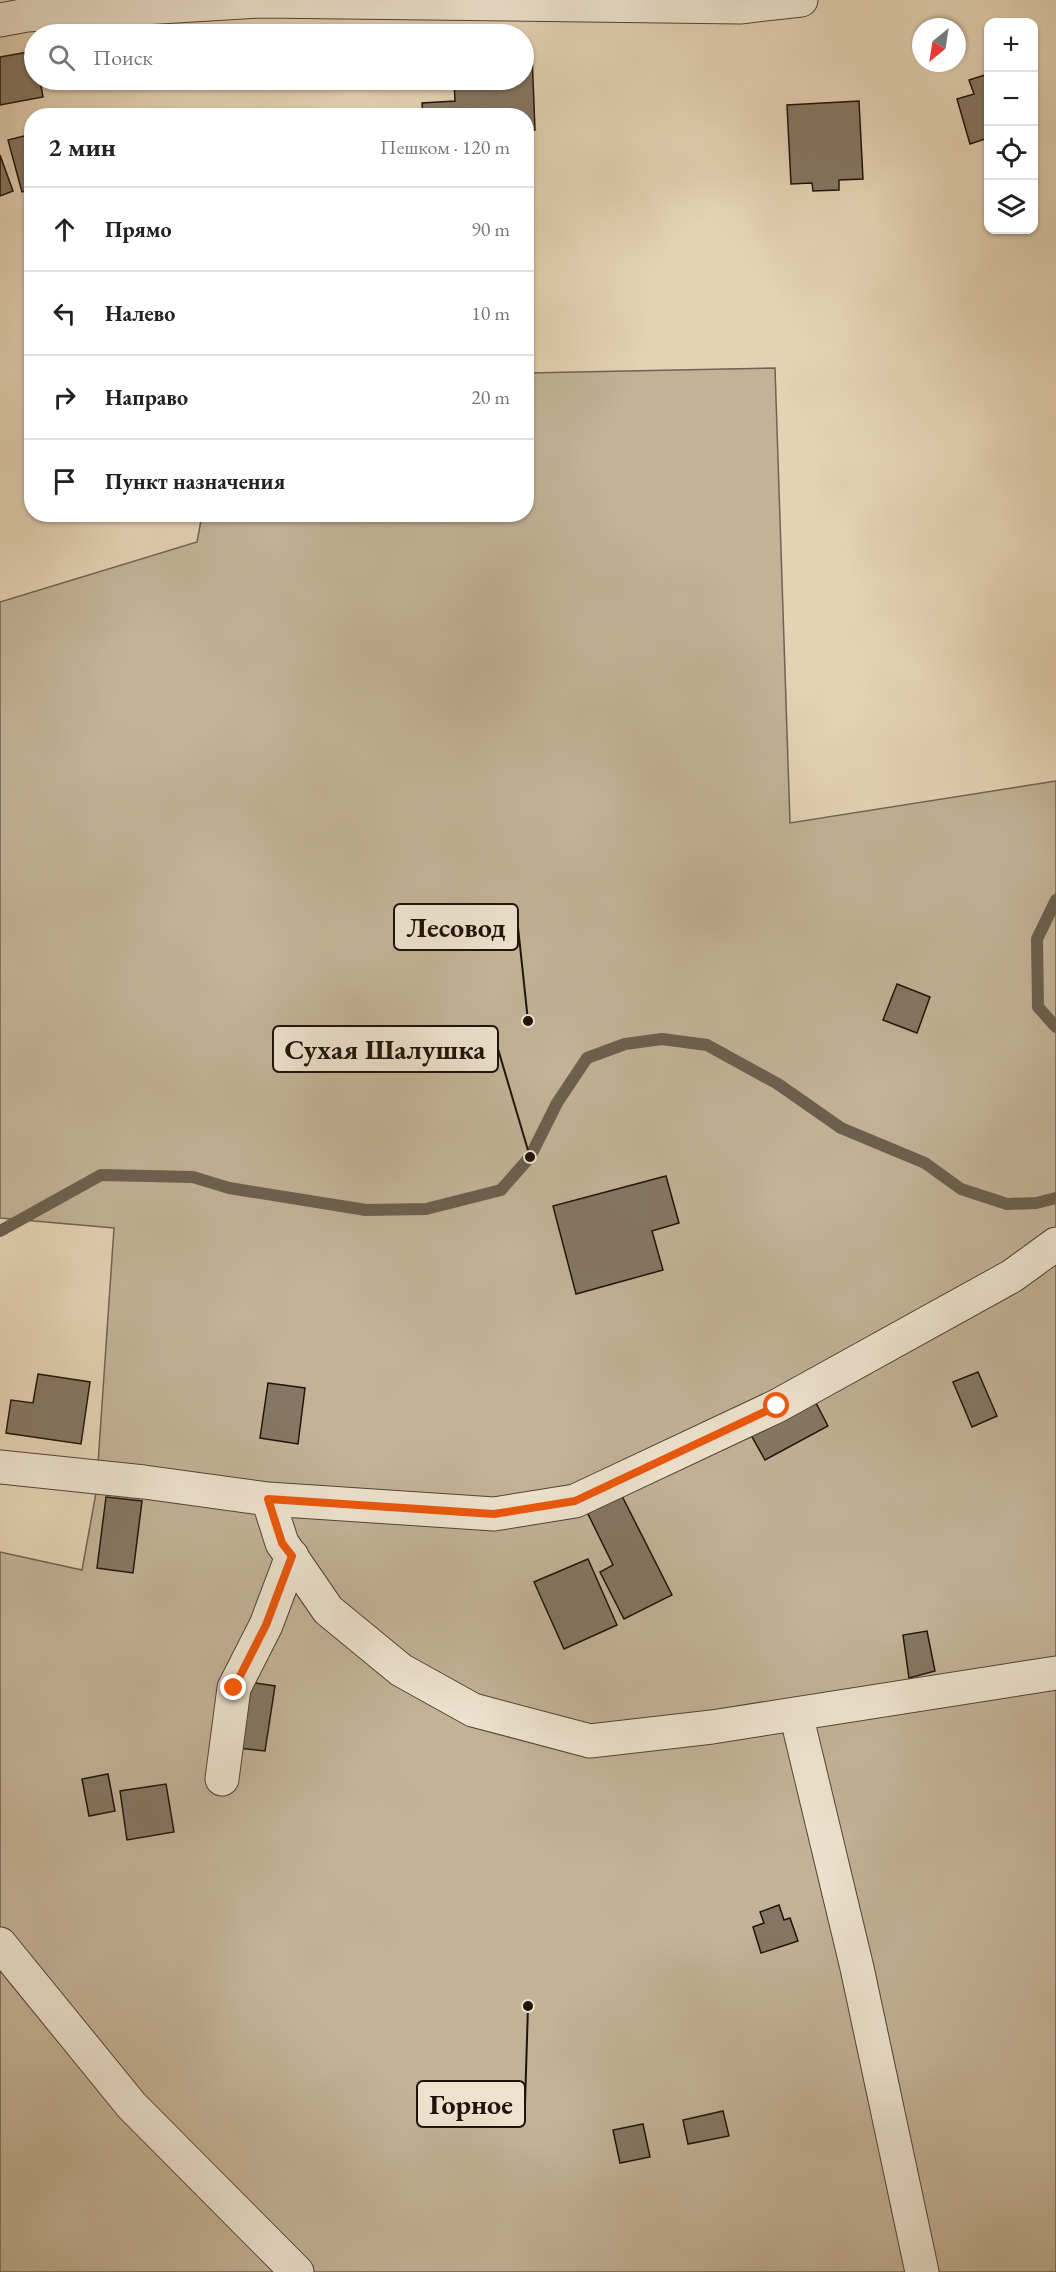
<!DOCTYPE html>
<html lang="ru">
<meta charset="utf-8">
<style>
:root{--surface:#fff;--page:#f2f2f2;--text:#222;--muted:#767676;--line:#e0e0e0}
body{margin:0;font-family:"EB Garamond",serif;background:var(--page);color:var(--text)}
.controls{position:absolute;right:18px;top:18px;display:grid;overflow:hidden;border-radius:12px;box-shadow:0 2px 4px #0004}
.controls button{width:54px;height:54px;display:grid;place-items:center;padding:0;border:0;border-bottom:2px solid var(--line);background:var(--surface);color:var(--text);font:30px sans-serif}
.compass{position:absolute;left:912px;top:18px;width:54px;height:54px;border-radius:50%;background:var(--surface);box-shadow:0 2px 4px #0004;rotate:210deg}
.stop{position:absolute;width:18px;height:18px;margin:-14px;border:4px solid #ea580c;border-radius:50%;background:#fff}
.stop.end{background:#ea580c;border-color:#fff;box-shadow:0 2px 6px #0008}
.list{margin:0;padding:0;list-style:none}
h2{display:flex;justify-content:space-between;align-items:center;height:78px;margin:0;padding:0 24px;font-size:26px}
h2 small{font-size:20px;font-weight:400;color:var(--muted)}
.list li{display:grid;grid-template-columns:39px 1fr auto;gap:18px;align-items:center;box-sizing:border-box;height:84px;padding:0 24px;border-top:2px solid var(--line)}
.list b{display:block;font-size:22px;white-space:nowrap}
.list em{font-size:20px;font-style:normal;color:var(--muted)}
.icon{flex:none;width:33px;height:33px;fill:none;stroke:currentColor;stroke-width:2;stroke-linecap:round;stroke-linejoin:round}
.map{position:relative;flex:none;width:1056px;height:2272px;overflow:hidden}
.search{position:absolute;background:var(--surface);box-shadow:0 2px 4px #0004;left:24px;top:24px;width:510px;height:66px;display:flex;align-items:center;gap:15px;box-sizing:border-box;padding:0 21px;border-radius:33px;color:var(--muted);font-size:22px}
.panel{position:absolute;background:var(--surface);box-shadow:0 2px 4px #0004;left:24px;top:108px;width:510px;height:414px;border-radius:24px}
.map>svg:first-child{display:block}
.green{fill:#c3b297;stroke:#726251;stroke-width:1.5}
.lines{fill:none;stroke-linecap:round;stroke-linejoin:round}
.stream{stroke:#6d5f4e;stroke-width:12}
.building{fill:#867663;stroke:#20130b;stroke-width:1.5}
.minor-casing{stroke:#514335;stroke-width:35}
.minor{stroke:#ede2ce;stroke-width:33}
.route{stroke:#ea580c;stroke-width:8}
.leader{fill:none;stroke:#20130b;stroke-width:2}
.callout-dot{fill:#20130b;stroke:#ede2ce;stroke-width:2}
.callout{fill:#ede2ce;stroke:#20130b;stroke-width:2}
.callout-label{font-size:28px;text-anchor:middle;font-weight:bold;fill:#20130b}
</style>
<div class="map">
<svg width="1056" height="2272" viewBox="0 0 1056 2272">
<rect width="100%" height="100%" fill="#e4d2b4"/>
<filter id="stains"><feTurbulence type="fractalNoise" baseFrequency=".00333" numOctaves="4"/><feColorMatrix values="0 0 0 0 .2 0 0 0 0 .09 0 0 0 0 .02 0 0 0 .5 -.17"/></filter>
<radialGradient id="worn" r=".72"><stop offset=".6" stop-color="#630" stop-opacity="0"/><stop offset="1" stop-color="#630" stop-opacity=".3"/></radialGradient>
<!-- green -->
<path class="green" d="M775,368l15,455 266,-42v1491h-1056v-720l82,18 14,-77 18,-265 -114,-10v-616l197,-60 5,-27 324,-1 1,-141z"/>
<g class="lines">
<!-- stream -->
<path class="stream" d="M1056,900l-19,39 1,68 18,20
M0,1231l101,-56 92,2 36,11 137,22 60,-1 75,-19 29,-33 27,-54 30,-45 38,-14 37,-5 45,6 71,39 63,44 84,35 36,26 46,15 29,-1 20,-5"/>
</g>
<!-- building -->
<path class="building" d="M34,51v29h6l3,17 -43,8v-48z
M524,54h8l3,76h-9v-14h-103l-1,-13 33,-2 -1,-21h70z
M988,74v64l-18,6 -13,-45 17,-5 -5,-14z
M859,101l4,78 -24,1v10l-26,1 -1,-8 -21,1 -4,-79z
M32,134v56l-10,2 -14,-52z
M0,155l13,36 -13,5z
M897,984l33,13 -13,36 -34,-13z
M666,1176l13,47 -27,8 11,39 -87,24 -23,-88z
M978,1372l19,44 -25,11 -19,-45z
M38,1374l52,8 -9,62 -75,-11 5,-33 22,3z
M268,1383l37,5 -7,56 -38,-6z
M815,1401l13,25 -63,34 -14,-25z
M621,1494l51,101 -48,24 -24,-47 13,-7 -27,-55z
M106,1497l36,4 -9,72 -36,-5z
M588,1559l29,66 -53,24 -30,-67z
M927,1631l8,40 -26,7 -6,-43z
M249,1682l26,4 -10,65 -26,-3z
M108,1774l7,37 -26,5 -7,-37z
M166,1784l8,48 -47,8 -7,-49z
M779,1905l5,15 6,-2 8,23 -37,12 -8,-26 11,-4 -4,-11z
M723,2111l6,25 -41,8 -5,-24z
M643,2124l7,33 -30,6 -7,-33z"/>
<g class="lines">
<defs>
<path id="minor" d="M0,20l27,-5 234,-14 479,6 61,-7
M0,1467l144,15 124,17 226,15 81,-13 202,-95 235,-130 44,-32
M268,1499l14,44 46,67 73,60 72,40 117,31 122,-14 344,-54
M796,1714l61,254 65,304
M222,1779l12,-91 32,-63 26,-69
M0,1944l132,162 165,166"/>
</defs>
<!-- minor casing -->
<use href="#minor" class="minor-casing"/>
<!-- minor -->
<use href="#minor" class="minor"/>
</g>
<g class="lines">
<!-- route -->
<path class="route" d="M234,1688l32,-63 26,-69 -10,-13 -14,-44 226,15 81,-13 202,-95"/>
</g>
<!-- callouts -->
<path class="leader" d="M528 1021L518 927M530 1157L498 1049M528 2006L525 2104"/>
<g class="callout-dot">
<circle cx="528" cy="1021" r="6"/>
<circle cx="530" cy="1157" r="6"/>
<circle cx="528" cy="2006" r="6"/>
</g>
<g class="callout">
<rect x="394" y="904" width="124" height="46" rx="6"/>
<rect x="273" y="1026" width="225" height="46" rx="6"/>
<rect x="417" y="2081" width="108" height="46" rx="6"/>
</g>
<g class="callout-label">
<text x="456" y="937">Лесовод</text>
<text x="385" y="1059">Сухая Шалушка</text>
<text x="471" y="2114">Горное</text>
</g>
<rect width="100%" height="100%" filter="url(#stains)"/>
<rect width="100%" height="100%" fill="url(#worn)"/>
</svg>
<div class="controls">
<button>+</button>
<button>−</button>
<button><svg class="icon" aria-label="locate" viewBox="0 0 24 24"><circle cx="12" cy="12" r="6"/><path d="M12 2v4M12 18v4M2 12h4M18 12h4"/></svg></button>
<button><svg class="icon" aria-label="layers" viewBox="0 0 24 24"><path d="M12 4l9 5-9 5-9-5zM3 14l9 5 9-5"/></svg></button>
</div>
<svg class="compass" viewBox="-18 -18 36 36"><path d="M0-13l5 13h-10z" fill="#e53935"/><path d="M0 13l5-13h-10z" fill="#767676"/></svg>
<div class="stop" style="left:777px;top:1406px"></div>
<div class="stop end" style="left:234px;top:1688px"></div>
<div class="search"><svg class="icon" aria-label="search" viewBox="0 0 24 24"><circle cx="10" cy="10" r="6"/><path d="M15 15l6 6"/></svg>Поиск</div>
<section class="panel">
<h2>2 мин<small>Пешком · 120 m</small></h2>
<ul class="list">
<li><svg class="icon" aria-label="ahead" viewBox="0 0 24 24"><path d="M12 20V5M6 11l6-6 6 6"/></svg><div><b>Прямо</b></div><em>90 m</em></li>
<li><svg class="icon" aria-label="left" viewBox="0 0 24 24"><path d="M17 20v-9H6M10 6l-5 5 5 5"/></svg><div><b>Налево</b></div><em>10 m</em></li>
<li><svg class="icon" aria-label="right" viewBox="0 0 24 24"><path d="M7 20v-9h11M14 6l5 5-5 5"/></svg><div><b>Направо</b></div><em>20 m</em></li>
<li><svg class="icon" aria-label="arrive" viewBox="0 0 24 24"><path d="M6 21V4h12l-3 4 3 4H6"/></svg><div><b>Пункт назначения</b></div></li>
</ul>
</section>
</div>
